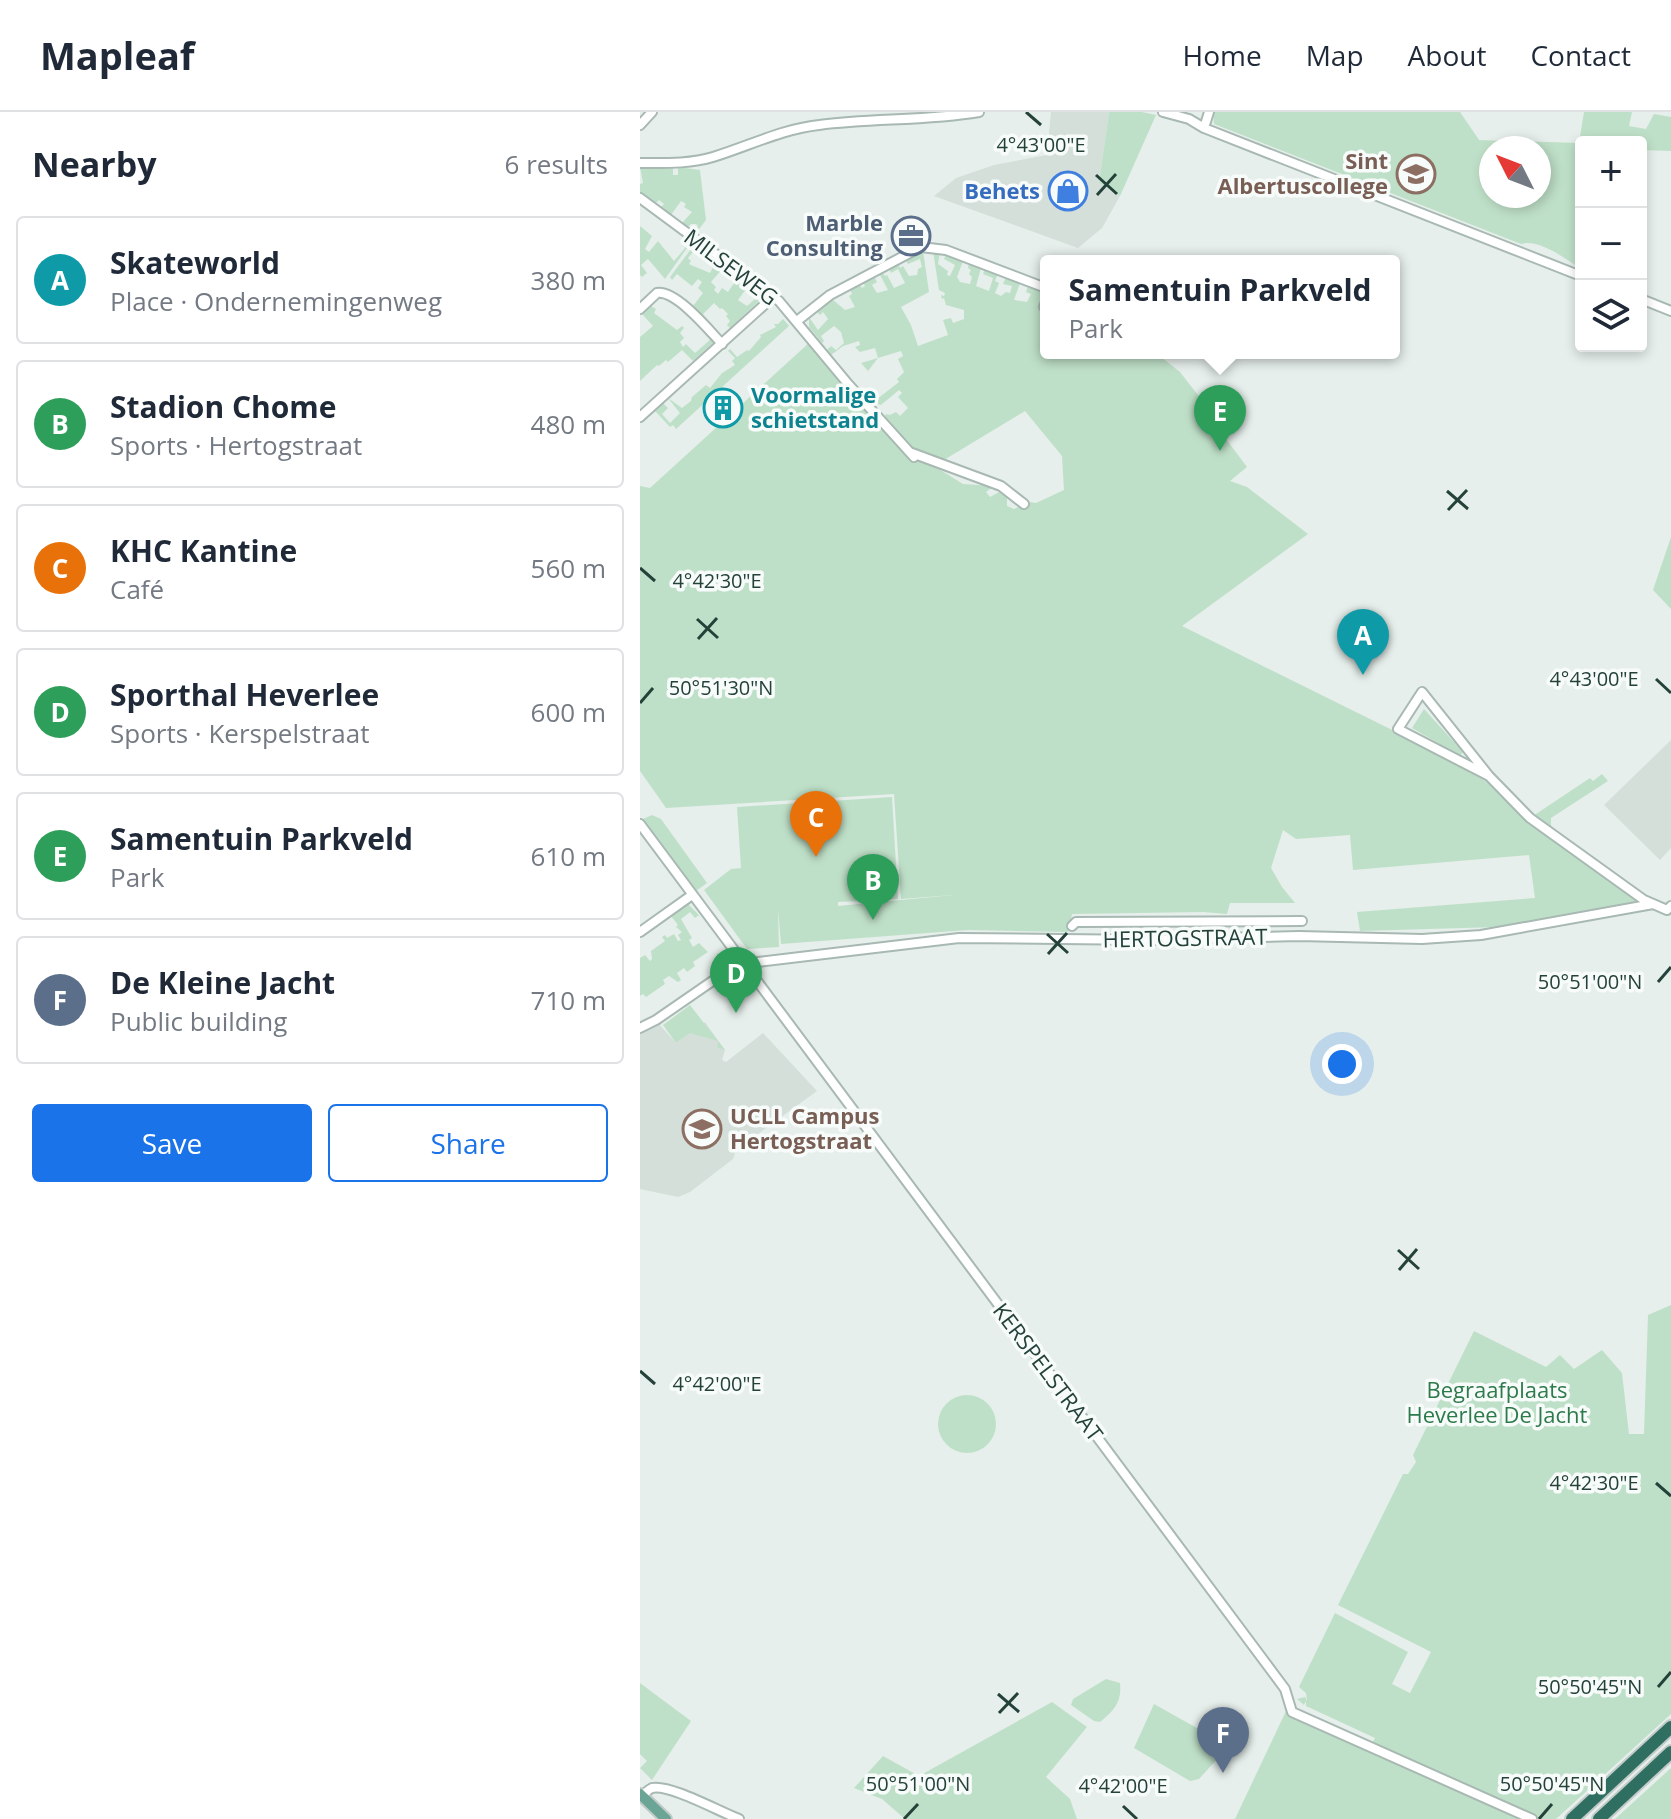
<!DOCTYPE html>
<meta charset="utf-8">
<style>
:root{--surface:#fff;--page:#f2f2f3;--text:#1f2937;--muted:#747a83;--line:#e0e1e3;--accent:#1a73e8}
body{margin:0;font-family:"Open Sans",sans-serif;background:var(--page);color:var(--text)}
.controls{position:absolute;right:24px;top:24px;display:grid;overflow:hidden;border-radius:8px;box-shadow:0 4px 12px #0003}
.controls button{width:72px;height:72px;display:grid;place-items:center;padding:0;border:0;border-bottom:2px solid var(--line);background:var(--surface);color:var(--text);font:40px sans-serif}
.compass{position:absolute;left:839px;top:24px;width:72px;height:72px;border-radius:50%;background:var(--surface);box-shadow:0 4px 12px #0003;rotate:312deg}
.you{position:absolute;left:702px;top:952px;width:28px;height:28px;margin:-20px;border:6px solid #fff;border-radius:50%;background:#1a73e8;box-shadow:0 0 0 12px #1a73e833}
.badge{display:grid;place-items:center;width:52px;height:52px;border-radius:50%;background:var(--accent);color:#fff;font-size:26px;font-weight:700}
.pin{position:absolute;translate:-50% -66px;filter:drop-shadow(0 2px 4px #0008)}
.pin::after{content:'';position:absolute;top:42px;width:28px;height:24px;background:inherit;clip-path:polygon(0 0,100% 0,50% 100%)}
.popup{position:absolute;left:400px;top:143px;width:360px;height:104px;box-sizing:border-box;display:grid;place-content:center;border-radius:8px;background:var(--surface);filter:drop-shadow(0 2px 6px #0005);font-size:26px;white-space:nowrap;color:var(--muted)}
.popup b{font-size:30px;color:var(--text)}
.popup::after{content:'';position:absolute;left:50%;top:100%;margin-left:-16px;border:16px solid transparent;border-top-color:var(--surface)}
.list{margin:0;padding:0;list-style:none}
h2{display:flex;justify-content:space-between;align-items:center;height:104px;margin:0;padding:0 32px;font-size:34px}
h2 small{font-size:26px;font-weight:400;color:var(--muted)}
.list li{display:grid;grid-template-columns:52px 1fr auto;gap:24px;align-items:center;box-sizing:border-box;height:128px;margin:0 16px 16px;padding:0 16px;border:2px solid var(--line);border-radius:8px}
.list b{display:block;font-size:30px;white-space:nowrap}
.list p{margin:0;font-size:26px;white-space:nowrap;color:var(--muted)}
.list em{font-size:26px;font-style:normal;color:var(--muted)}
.actions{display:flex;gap:16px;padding:24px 32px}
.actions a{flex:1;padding:18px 0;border:2px solid var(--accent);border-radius:8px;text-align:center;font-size:28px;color:var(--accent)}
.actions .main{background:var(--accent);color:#fff}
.icon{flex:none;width:44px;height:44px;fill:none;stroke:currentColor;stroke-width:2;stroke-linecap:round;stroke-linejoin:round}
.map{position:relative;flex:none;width:1031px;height:1707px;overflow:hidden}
header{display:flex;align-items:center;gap:48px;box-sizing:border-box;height:112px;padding:0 40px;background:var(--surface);border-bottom:2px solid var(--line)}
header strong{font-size:38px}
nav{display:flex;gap:44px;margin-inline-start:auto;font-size:28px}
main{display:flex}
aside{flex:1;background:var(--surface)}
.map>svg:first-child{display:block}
.built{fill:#d4dfda}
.green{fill:#bfe0c8;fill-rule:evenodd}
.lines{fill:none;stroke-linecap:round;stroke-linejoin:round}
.minor-casing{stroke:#a8b8b2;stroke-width:12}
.major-casing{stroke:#c2cac8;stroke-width:14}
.highway-casing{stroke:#c2cac8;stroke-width:16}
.minor{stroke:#fff;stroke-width:8}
.major{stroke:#6aa596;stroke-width:10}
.highway{stroke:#2f6f62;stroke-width:12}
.ticks{fill:none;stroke:#24423a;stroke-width:3}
.labels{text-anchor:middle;stroke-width:7;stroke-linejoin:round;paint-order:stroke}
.education-label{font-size:22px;font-weight:bold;fill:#785e54;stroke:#f7fbf9;text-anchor:end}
.shop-label{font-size:22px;font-weight:bold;fill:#366cbe;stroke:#f7fbf9;text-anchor:end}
.service-label{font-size:22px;font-weight:bold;fill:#4e5e75;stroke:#f7fbf9;text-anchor:end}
.street-label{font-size:22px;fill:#24423a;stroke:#f7fbf9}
.culture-label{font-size:22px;font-weight:bold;fill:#0d838f;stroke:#f7fbf9;text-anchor:start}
.park-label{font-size:22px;fill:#2d7a4b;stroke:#f7fbf9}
.ticks-label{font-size:20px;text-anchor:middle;fill:#24423a;stroke:#f7fbf9;stroke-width:7;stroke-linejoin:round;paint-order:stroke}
</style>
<header>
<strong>Mapleaf</strong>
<nav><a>Home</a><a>Map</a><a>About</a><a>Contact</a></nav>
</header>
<main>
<aside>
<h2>Nearby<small>6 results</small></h2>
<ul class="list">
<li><span class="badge" style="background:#0f9aa8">A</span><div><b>Skateworld</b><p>Place · Ondernemingenweg</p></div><em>380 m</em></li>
<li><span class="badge" style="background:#2e9e5b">B</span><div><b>Stadion Chome</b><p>Sports · Hertogstraat</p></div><em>480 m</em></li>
<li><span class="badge" style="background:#e8710a">C</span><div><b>KHC Kantine</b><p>Café</p></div><em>560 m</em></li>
<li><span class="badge" style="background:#2e9e5b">D</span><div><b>Sporthal Heverlee</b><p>Sports · Kerspelstraat</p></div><em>600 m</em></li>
<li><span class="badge" style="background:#2e9e5b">E</span><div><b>Samentuin Parkveld</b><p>Park</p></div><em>610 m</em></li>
<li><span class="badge" style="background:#5c6f8a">F</span><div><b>De Kleine Jacht</b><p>Public building</p></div><em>710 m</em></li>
</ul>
<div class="actions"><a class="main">Save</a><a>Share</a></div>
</aside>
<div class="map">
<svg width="1031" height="1707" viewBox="0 0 1031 1707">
<rect width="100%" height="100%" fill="#e6efeb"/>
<!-- built -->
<path class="built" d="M411,0h58l-10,71 21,13 -18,32 -24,20 -144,-52 22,-18 38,-13 53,-10z
M1031,628v108l-11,12 -56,-55z
M65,910l20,28 -3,10 4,2 37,-29 54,58 -81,59 -3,9 -43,33 -12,5 -38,-8v-156l18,-10 18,20z"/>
<!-- green -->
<path class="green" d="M469,0h33l14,3 -36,81 -21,-13z
M573,0h247l19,28 100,3 5,-31h48l-3,14 17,3 8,-15 17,3v34l-30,-1v-8h-60v66l-6,57c-13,-9 -38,-26 -54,-21l-307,-120zM851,36h48v48h-48z
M0,55h33v8h5v-8l22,3 6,50 -10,13 -2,-1 4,-6 -2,-2h-5l-3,3 -6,-4 10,-11 -8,-5 2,-3 -5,-3 -10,14 -10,-8 3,-3 -5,-4 -3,3 -16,-11v-8l3,-1z
M0,114l12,10 -7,13 4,3 9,-11 16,20 12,-14 1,1 -22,31 -17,-20 -7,6 6,8 -5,4 -2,-2z
M54,133l3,2 -9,11 3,3 -2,3 2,1 19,8 6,-12 8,6 -13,15 5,5 -2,3 4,4 4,-6 6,4 6,-9 4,2 4,-6 7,6 -11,15 9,6 14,-12 3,2 -34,32 -3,-3 3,-4 -4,-5 2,-2 -6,-6 -2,1 -6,-6 -12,12 -9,-9 10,-13 -5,-5 4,-6 -4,-3 -6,7 -15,-12 -5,6 -2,-3z
M283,139l6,41 -28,15 10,18 7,21 30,-11 -5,-15 8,-2 2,5 11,-4v-9l-18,-5 -2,-7 -2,1 -1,-4 3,1 1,-3 -6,-3 -6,-39 7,1 -2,12 10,7 -1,4 3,1 5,-11 -11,-6 2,-5 17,7 -6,16 3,5 10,2 2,-7 -3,-3 2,-4 -3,-2 1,-5 12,5 -5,18 13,5 4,-13 -10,-4 2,-5 13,5 -3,7 4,2 -4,10 6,3 5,-4 4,1 2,-7 -9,-2 3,-7 14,6 -6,17 13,2 4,-8 -5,-2 2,-6 11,4 4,6 -4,12 7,4v41h110l24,19 35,45 -1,6 33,44 -17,14 17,6 61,47 -126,92 287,142 61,50 60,-40 3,3 9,-7 6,7 -57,37v15l86,68 -139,26 -138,4 -3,-19 178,-14 -6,-43 -176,15 -3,-35 -54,4 -13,-9 -12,38 11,19 13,16h-65l-3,11 -24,-2 -131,2 -4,18 -100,-2 -187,14 -3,-35 1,38 -32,2 -43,-59 27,-21 10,-1 -4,-61 155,-10 6,102 -60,3v4l115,-11 -52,4 -7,-105 -228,14 -26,-37v-285l10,2 160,-146 88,97 3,-4 -16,-19 1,-2 4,1 6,-3 4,4 8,-8 -10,-11 4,-4 -3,-3 -18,15 -9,-2 27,-21 -2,-3 7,-7 -6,-13 5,-3 -2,-5 -23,7 -10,13 -7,-8 17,-5 -3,-10 -15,4 -5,-5 5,-2 -1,-4 -16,5 -12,9 -4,-5 4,-4 5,4 8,-7 -3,-11 -7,-6 -13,10 3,5 -2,2 -13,-16v-10l9,13 10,-11 -5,-7 -3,3 -4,-4 16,-12 13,11 10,-3 -6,-11 3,-2 -2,-5 9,-5 3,4 3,-2 -2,-4 11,-6 3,6 -5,3 5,8 11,-3 -9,-17 3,-1 3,4 2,-1 7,13 11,-5 -7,-14 -7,4 -2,-5 9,-5 2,5 3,-2 6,10 8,-1 1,-6 4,-2 -2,-8 -12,5 -3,-5zM385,299l37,45 2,34 -28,13 -7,-1 -15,7 -7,-3v-13l-6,-2 -11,6 -4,-5 8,-6 -31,-2 -29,-18z
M11,194l5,3 -2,4 23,17 5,-4 2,2 -4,5 4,5 -4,4 3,5 3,-3 9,9 16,-14 2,4 -20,18 -11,-11 -14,12 -2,-2 -7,6 -2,-1 -17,16v-44l13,-11 -11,-12z
M143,207l6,7 -113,103 -3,-4 -3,2 -15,-16 8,-8 5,5 -6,6 8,9 10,-10 -12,-15 14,10 9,-7 1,-4 14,-12 4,3 12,-15 13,-8 -3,-4 3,-3 -7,-7 2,-2 7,8 10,-7 2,1 12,-14 -1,-2 16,-8 -2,-3h4z
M1031,425v72l-18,-19z
M784,597l39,43 -3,4 -48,-28z
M12,703l9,4 46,64 -11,8 -53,-72z
M48,792l11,11 -4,3 -5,-6 -9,7 11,19 -3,2 4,7 6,-4 9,9 -15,10 2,4 -8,6 -3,-4 -7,5 4,7 -3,2 -9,-6 -6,4 2,4 -19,13 -3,-3 -3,2v-38l5,-3 5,6 2,-2 -1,-8 14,-10 -3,-4 3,-2 2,3 7,-4 4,7 3,-1 -3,-5 4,-3 -6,-5 2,-2 -7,-9z
M50,893l35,45 -8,-3 1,-6 -28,-8 -14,10 -13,-18z
M1031,1193v409l-115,105h-321l51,-108 83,38 6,-11 -69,-32v-5l-2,4 -7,-6 8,-2 2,4 -1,-8 -7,-6 36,-74 73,39 -16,32 18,9 21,-41 -93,-47 65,-131h5l8,-12 -3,-7 61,-124 72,36 14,-12 14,14 28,-19 20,23 7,61h15l4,-119z
M298 1312a29 29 0 1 1 58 0a29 29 0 1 1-58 0Z
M466,1567l14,4c2,20 -6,27 -20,39l-6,-1 -23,-16 2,-6z
M0,1571l51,38 -39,59 -12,-12 7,-7 -7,-7z
M412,1590l35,25 -41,50 24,22 7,20h-172l-23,-20 -28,-11 29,-32 36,20z
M514,1592l75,42 -30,33 -9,2 -56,-33z
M1031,1656v51h-56z"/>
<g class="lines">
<defs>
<path id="minor" d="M523,0l26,7 15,9 377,148
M0,13l12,-13
M564,16l5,-16
M0,51c24,0 50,1 73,-6 36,-11 69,-28 106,-32 53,-7 107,-4 160,-13
M0,86l139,103 70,84 65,72
M1001,187l30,12
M404,195l2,-5
M0,197l17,-16c19,-3 52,37 65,51
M157,209l33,-26 91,-48 25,3 100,38
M0,305l134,-121
M272,341l89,33 23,18
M849,664l-91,-47 24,-37 67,84 41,42 114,82 23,10 4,-4
M0,712l645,865 7,23 240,107
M432,814l4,-4 226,-1
M0,820l52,-37
M0,916l16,-8 84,-58 9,1 210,-25 191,2 149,-4 123,3 59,-4 172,-31
M2,1684c3,-3 6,-6 10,-8 18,-4 68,24 87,31"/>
<path id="major" d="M0,1682l26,25"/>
<path id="highway" d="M932,1707l99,-92
M959,1707l72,-67"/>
</defs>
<!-- minor casing -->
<use href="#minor" class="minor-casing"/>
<!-- major casing -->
<use href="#major" class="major-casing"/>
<!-- highway casing -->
<use href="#highway" class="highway-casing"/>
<!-- minor -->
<use href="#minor" class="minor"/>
<!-- major -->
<use href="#major" class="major"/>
<!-- highway -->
<use href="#highway" class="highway"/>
</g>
<!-- ticks -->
<path class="ticks" d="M386,0l15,13M456,63l21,19M457,83l19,-21M807,379l21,18M808,398l19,-20M0,456l15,13M57,507l21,19M58,527l19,-21M1016,567l15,14M0,591l13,-15M407,822l21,19M408,842l19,-21M1018,870l13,-15M758,1138l21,19M759,1158l18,-21M0,1259l15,13M1016,1371l15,13M1018,1575l13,-15M358,1582l21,18M359,1601l19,-20M483,1694l14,13M264,1707l14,-15M899,1707l13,-15"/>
<!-- icons -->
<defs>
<symbol id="school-ring" viewBox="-11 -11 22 22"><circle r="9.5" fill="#f7fbf9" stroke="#8d6e63" stroke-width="1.5"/><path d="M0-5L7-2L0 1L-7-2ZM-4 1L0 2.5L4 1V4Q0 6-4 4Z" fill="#8d6e63"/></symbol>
<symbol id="shop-ring" viewBox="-11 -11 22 22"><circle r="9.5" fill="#f7fbf9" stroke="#3f7fe0" stroke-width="1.5"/><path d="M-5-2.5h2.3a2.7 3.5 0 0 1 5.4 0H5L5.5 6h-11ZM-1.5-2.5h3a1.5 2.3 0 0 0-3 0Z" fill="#3f7fe0"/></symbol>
<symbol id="office-ring" viewBox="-11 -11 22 22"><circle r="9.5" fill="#f7fbf9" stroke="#5c6f8a" stroke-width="1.5"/><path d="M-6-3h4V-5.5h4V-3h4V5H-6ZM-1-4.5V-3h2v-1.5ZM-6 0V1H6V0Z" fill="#5c6f8a"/></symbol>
<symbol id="building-ring" viewBox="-11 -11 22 22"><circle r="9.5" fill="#f7fbf9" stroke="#0f9aa8" stroke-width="1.5"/><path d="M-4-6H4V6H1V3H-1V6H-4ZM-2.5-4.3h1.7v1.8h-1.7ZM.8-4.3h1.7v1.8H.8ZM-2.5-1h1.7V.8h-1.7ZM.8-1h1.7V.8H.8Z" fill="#0f9aa8"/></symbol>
<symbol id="university-ring" viewBox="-11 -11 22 22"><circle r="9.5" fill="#f7fbf9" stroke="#8d6e63" stroke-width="1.5"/><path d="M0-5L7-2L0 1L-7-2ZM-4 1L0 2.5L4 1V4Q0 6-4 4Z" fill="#8d6e63"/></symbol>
</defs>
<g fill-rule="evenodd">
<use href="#school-ring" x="754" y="40" width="44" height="44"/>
<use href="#shop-ring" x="406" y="57" width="44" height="44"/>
<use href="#office-ring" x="249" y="102" width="44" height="44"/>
<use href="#building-ring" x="61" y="274" width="44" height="44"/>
<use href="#university-ring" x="40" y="995" width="44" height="44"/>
</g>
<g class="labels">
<!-- education labels -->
<g class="education-label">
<text x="748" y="57">Sint<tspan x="748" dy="25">Albertuscollege</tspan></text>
<text x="90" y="1012" text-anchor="start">UCLL Campus<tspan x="90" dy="25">Hertogstraat</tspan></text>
</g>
<!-- shop labels -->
<g class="shop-label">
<text x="400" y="87">Behets</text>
</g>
<!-- service labels -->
<g class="service-label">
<text x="243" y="119">Marble<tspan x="243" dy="25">Consulting</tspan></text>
</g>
<!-- street labels -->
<g class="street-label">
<text transform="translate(91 155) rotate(37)" y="8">MILSEWEG</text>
<text transform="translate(545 826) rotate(-1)" y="8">HERTOGSTRAAT</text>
<text transform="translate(408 1260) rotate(53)" y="8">KERSPELSTRAAT</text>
</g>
<!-- culture labels -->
<g class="culture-label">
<text x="111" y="291">Voormalige<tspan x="111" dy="25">schietstand</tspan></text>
</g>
<!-- park labels -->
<g class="park-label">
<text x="857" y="1286">Begraafplaats<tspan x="857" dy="25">Heverlee De Jacht</tspan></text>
</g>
</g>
<g class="ticks-label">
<text x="401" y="40">4°43'00"E</text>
<text x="77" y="476">4°42'30"E</text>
<text x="954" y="574">4°43'00"E</text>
<text x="81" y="583">50°51'30"N</text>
<text x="950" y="877">50°51'00"N</text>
<text x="77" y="1279">4°42'00"E</text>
<text x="954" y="1378">4°42'30"E</text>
<text x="950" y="1582">50°50'45"N</text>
<text x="278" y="1679">50°51'00"N</text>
<text x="912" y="1679">50°50'45"N</text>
<text x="483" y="1681">4°42'00"E</text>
</g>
</svg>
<div class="controls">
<button>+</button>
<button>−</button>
<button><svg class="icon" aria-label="layers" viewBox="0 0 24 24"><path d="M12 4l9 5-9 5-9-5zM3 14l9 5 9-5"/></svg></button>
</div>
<svg class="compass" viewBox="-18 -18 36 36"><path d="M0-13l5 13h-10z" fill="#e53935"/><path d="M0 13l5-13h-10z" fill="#747a83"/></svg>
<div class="you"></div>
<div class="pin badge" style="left:723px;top:563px;background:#0f9aa8">A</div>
<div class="pin badge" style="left:233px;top:808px;background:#2e9e5b">B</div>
<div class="pin badge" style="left:176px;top:745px;background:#e8710a">C</div>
<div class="pin badge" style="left:96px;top:901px;background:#2e9e5b">D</div>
<div class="pin badge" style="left:580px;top:339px;background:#2e9e5b">E</div>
<div class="popup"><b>Samentuin Parkveld</b>Park</div>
<div class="pin badge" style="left:583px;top:1661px;background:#5c6f8a">F</div>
</div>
</main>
